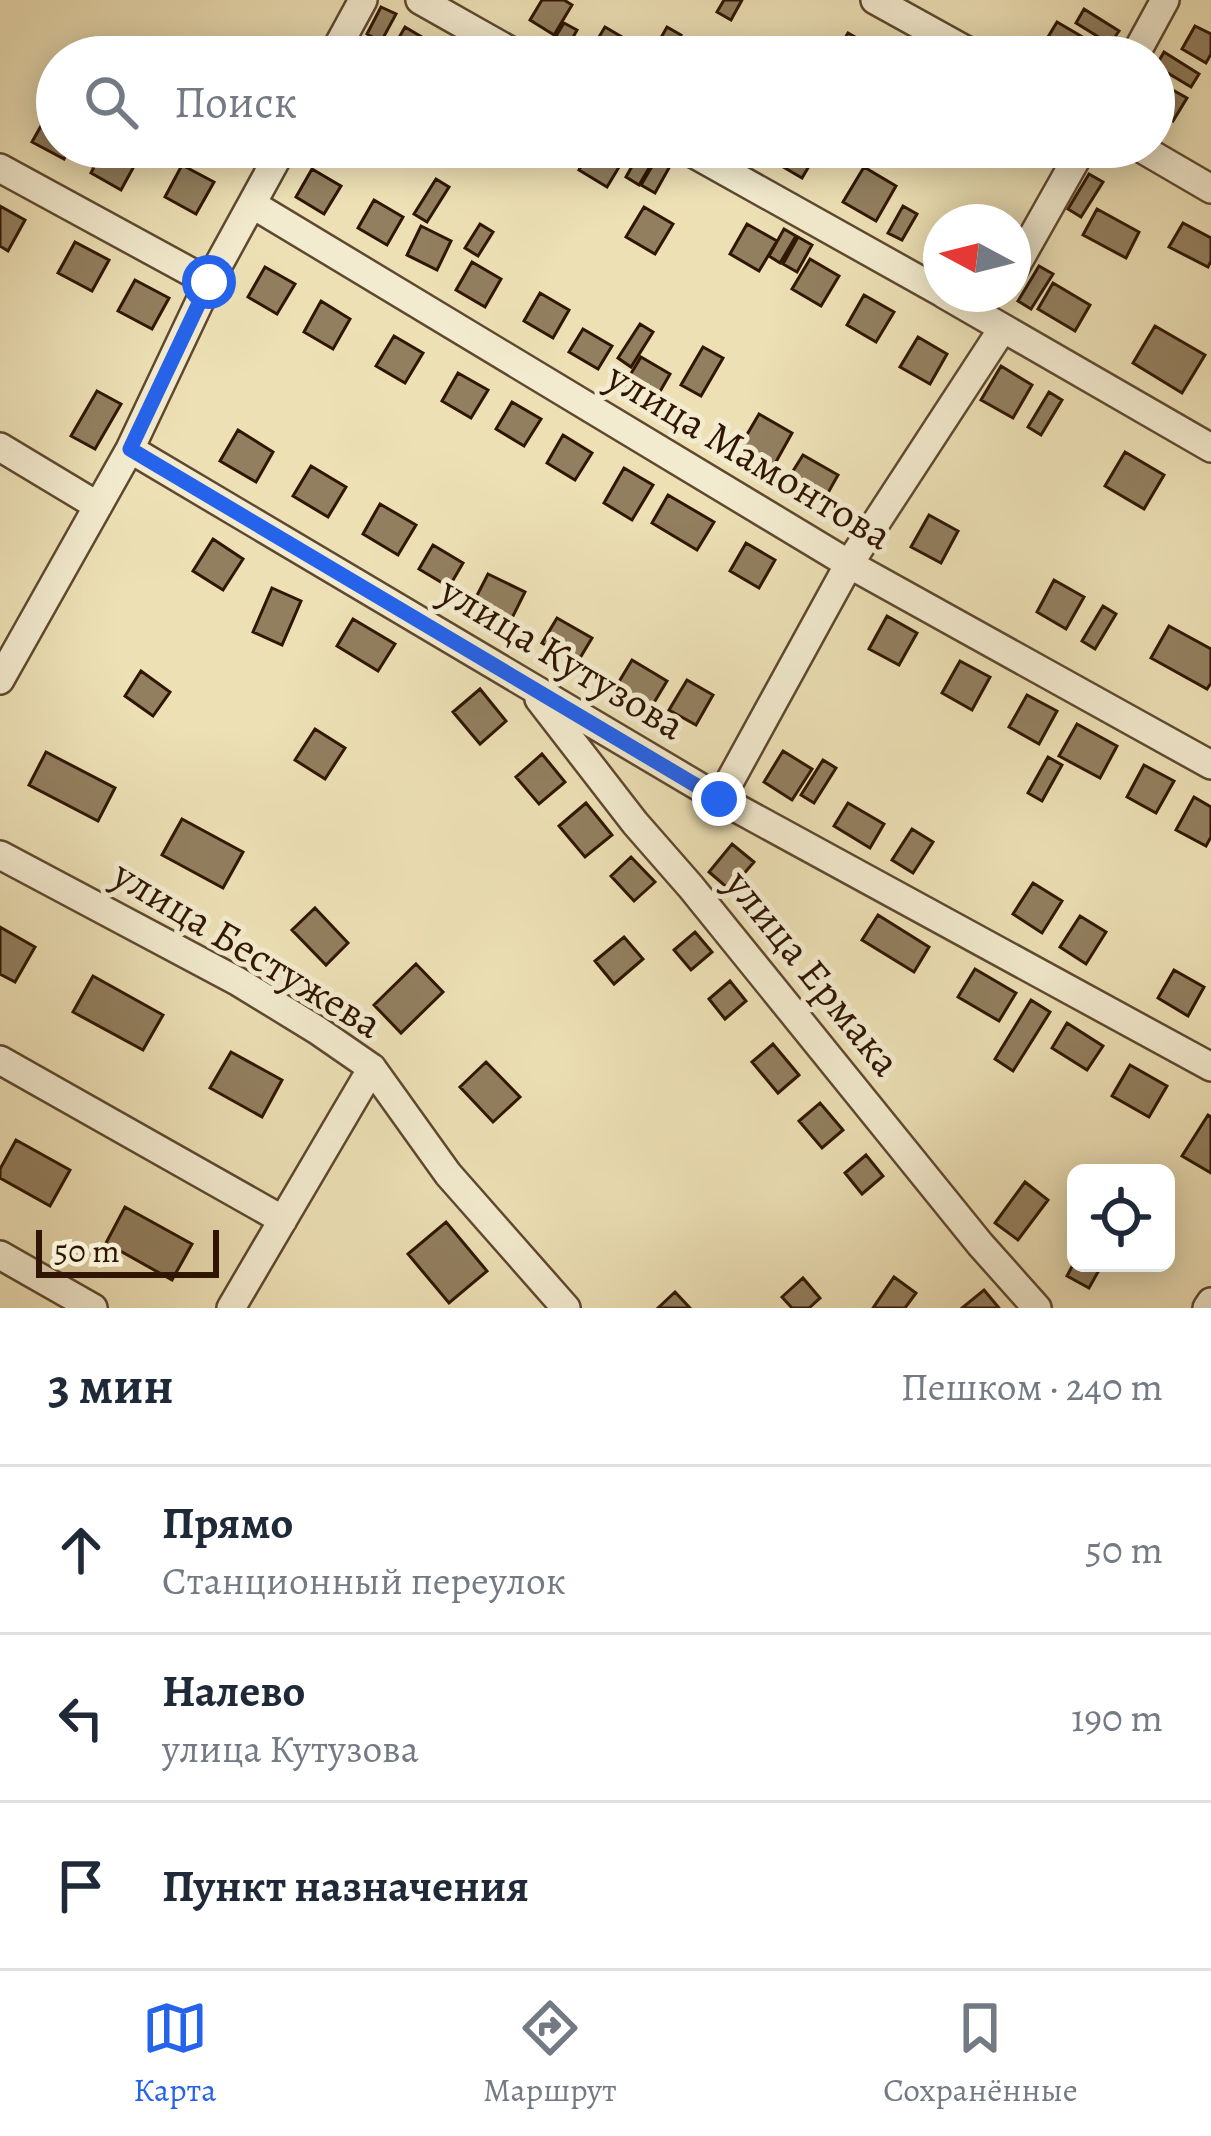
<!DOCTYPE html>
<html lang="ru">
<meta charset="utf-8">
<style>
:root{--surface:#fff;--page:#f2f2f3;--text:#1f2937;--muted:#747a83;--line:#e0e1e3;--accent:#2563eb}
body{margin:0;font-family:Alegreya,serif;background:var(--page);color:var(--text)}
.controls{position:absolute;right:36px;bottom:36px;display:grid;overflow:hidden;border-radius:18px;box-shadow:0 6px 30px #0003}
.controls button{width:108px;height:108px;display:grid;place-items:center;padding:0;border:0;border-bottom:3px solid var(--line);background:var(--surface);color:var(--text);font:60px sans-serif}
.compass{position:absolute;left:923px;top:204px;width:108px;height:108px;border-radius:50%;background:var(--surface);box-shadow:0 6px 30px #0003;rotate:277deg}
.scale{position:absolute;left:36px;bottom:30px;width:183px;box-sizing:border-box;padding-left:12px;border:6px solid #301602;border-top:0;font-size:33px;line-height:42px;white-space:nowrap;color:#301602;-webkit-text-stroke:9px #f3ebcf;paint-order:stroke}
.stop{position:absolute;width:36px;height:36px;margin:-27px;border:9px solid #2563eb;border-radius:50%;background:#fff}
.stop.end{background:#2563eb;border-color:#fff;box-shadow:0 3px 12px #0008}
.list{margin:0;padding:0;list-style:none}
h2{display:flex;justify-content:space-between;align-items:center;height:156px;margin:0;padding:0 48px;font-size:51px}
h2 small{font-size:39px;font-weight:400;color:var(--muted)}
.list li{display:grid;grid-template-columns:78px 1fr auto;gap:36px;align-items:center;box-sizing:border-box;height:168px;padding:0 48px;border-top:3px solid var(--line)}
.list b{display:block;font-size:45px;white-space:nowrap}
.list p{margin:0;font-size:39px;white-space:nowrap;color:var(--muted)}
.list em{font-size:39px;font-style:normal;color:var(--muted)}
.icon{flex:none;width:66px;height:66px;fill:none;stroke:currentColor;stroke-width:2;stroke-linecap:round;stroke-linejoin:round}
.map{position:relative;flex:none;width:1211px;height:1308px;overflow:hidden}
.search{position:absolute;background:var(--surface);box-shadow:0 6px 30px #0003;left:36px;right:36px;top:36px;height:132px;display:flex;align-items:center;gap:30px;box-sizing:border-box;padding:0 42px;border-radius:66px;color:var(--muted);font-size:45px}
.sheet{height:660px;background:var(--surface)}
nav{display:flex;justify-content:space-around;align-items:center;box-sizing:border-box;height:168px;border-top:3px solid var(--line);background:var(--surface);font-size:33px;color:var(--muted)}
nav a{display:grid;justify-items:center;gap:6px}
nav .on{color:var(--accent)}
.map>svg:first-child{display:block}
.building{fill:#927f5f;stroke:#301602;stroke-width:3}
.lines{fill:none;stroke-linecap:round;stroke-linejoin:round}
.street-casing{stroke:#5f482f;stroke-width:32}
.street{stroke:#f3ebcf;stroke-width:27}
.route{stroke:#2563eb;stroke-width:15}
.labels{text-anchor:middle;stroke-width:10;stroke-linejoin:round;paint-order:stroke}
.street-label{font-size:42px;fill:#301602;stroke:#f3ebcf}
</style>
<div class="map">
<svg width="1211" height="1308" viewBox="0 0 1211 1308">
<rect width="100%" height="100%" fill="#ede0b5"/>
<filter id="stains"><feTurbulence type="fractalNoise" baseFrequency=".00167" numOctaves="4"/><feColorMatrix values="0 0 0 0 .2 0 0 0 0 .09 0 0 0 0 .02 0 0 0 .5 -.17"/></filter>
<radialGradient id="worn" r=".72"><stop offset=".6" stop-color="#630" stop-opacity="0"/><stop offset="1" stop-color="#630" stop-opacity=".3"/></radialGradient>
<!-- building -->
<path class="building" d="M542,0h22l8,5 -18,30 -24,-15z
M724,0h18l-11,20 -14,-8z
M381,7l15,7 -15,28 -14,-8z
M1084,9l35,22 -9,13 -34,-21z
M1057,22l29,17 -11,18h-17l-16,-10z
M564,23l13,7 -12,22 -14,-8z
M1195,26l16,8v20l-5,9 -24,-14z
M405,27l44,26 -2,4h-44l-11,-7z
M605,27l29,17 -8,13h-39z
M667,27l14,8 -13,22h-18z
M848,33l30,17 -5,7h-39z
M1164,52l35,22 -8,13 -35,-21z
M1162,84l25,14 -14,23 -19,-11v-12z
M50,110l7,3v34h13l-6,12 -32,-17z
M104,147h17l18,10 -18,33 -30,-17z
M521,147h36l-9,16z
M592,147h16l17,10 -18,30 -28,-17z
M759,147h18l-10,18 -14,-8z
M781,147h30l7,4 -16,27 -29,-17z
M641,150l14,8 -16,27 -13,-8z
M657,158l13,8 -15,27 -14,-8z
M182,165l32,17 -18,32 -31,-17z
M864,167l32,19 -20,35 -33,-19z
M312,169l29,17 -17,28 -28,-17z
M1089,174l14,8 -22,35 -13,-8z
M436,179l13,8 -22,35 -13,-8z
M374,200l29,17 -16,28 -29,-17z
M0,206l25,14 -17,31 -8,-5z
M903,206l14,8 -15,26 -14,-7z
M644,207l29,17 -18,30 -29,-17z
M1097,209l42,23 -13,26 -43,-23z
M1183,223l28,15v23l-3,6 -39,-20z
M480,224l13,8 -15,24 -13,-8z
M747,224l30,17 -18,30 -29,-17z
M421,226l30,15 -14,29 -30,-15z
M941,227v28l-13,-7z
M784,229l12,7 -16,27 -11,-7z
M798,237l14,8 -15,27 -14,-8z
M75,242l34,18 -17,31 -34,-18z
M810,259l29,17 -18,30 -29,-17z
M472,262l29,17 -16,28 -29,-17z
M1039,266l14,8 -22,35 -13,-8z
M265,267l30,17 -18,30 -29,-17z
M135,280l34,18 -17,31 -34,-18z
M1053,283l37,22 -15,26 -37,-22z
M540,293l29,17 -16,28 -29,-17z
M864,295l30,17 -18,30 -29,-17z
M321,301l29,18 -17,30 -29,-17z
M640,324l13,8 -22,35 -13,-9z
M1155,326l50,29 -23,38 -49,-30z
M583,329l29,17 -14,23 -29,-17z
M394,336l29,17 -18,30 -29,-17z
M918,337l29,17 -17,30 -30,-17z
M703,347l20,11 -22,38 -20,-11z
M641,357l29,17 -16,28 -30,-17z
M1001,366l31,19 -19,33 -32,-18z
M458,373l30,17 -17,28 -29,-17z
M97,391l24,13 -26,45 -24,-13z
M1049,392l13,8 -21,35 -13,-8z
M512,402l29,17 -17,27 -28,-17z
M759,414l33,19 -20,36 -34,-19z
M238,430l35,22 -17,30 -36,-21z
M563,435l29,18 -17,27 -28,-17z
M1125,452l39,23 -20,34 -39,-23z
M803,455l35,20 -14,25 -36,-21z
M311,466l35,21 -18,30 -35,-21z
M624,468l29,17 -21,35 -28,-17z
M668,495l46,27 -17,28 -45,-27z
M380,504l36,21 -18,30 -35,-21z
M929,515l29,16 -17,32 -30,-16z
M213,539l30,20 -20,31 -30,-19z
M746,543l29,17 -16,28 -29,-17z
M433,545l30,18 -14,24 -30,-18z
M488,574l37,18 -16,32 -37,-19z
M1054,580l30,17 -18,32 -29,-17z
M272,588l29,13 -19,44 -29,-13z
M1103,606l13,8 -21,35 -13,-8z
M887,616l30,17 -18,32 -30,-16z
M557,618l35,20 -15,25 -35,-20z
M353,619l42,25 -17,27 -41,-25z
M1169,626l42,23v34l-4,6 -56,-31z
M632,660l35,21 -18,30 -35,-21z
M960,661l30,16 -18,33 -30,-17z
M141,671l29,21 -17,24 -28,-20z
M687,680l26,15 -17,30 -27,-15z
M480,689l26,32 -26,23 -27,-32z
M1027,695l30,16 -18,33 -30,-17z
M1077,724l40,22 -17,32 -41,-22z
M315,729l30,19 -20,31 -30,-19z
M783,751l29,18 -20,31 -28,-18z
M46,752l69,36 -17,33 -69,-36z
M542,754l23,28 -26,22 -23,-27z
M1048,757l14,8 -20,36 -14,-8z
M823,760l13,8 -22,35 -13,-8z
M1144,765l30,16 -18,32 -29,-16z
M1194,797l17,10v30l-5,9 -30,-16z
M586,803l26,32 -27,22 -26,-31z
M848,803l36,21 -14,24 -36,-22z
M182,819l61,33 -20,36 -61,-33z
M912,829l21,13 -20,31 -21,-13z
M732,844l22,18 -24,28 -21,-18z
M631,857l24,25 -21,19 -23,-25z
M1033,883l29,18 -20,32 -29,-19z
M315,908l33,35 -22,22 -34,-35z
M878,915l51,32 -15,25 -52,-32z
M1080,916l26,16 -20,32 -26,-17z
M0,927l35,20 -20,35 -15,-8z
M695,932l17,20 -21,18 -17,-20z
M624,937l19,22 -29,25 -19,-23z
M416,964l27,28 -42,41 -27,-28z
M975,969l41,24 -17,28 -41,-24z
M1174,970l30,17 -16,29 -30,-18z
M93,976l70,39 -20,35 -70,-38z
M730,981l16,20 -21,18 -16,-20z
M1031,1000l19,12 -37,59 -18,-12z
M1067,1023l36,23 -16,24 -35,-22z
M773,1044l26,31 -21,18 -26,-31z
M231,1052l51,28 -20,37 -52,-29z
M486,1062l34,35 -27,25 -33,-35z
M1130,1065l37,21 -18,31 -37,-21z
M820,1103l23,27 -21,18 -23,-27z
M1208,1115l3,2v56l-29,-17z
M16,1140l54,30 -20,36 -50,-28v-9z
M866,1155l17,21 -21,18 -17,-21z
M1025,1182l23,18 -30,40 -23,-17z
M125,1207l67,37 -20,36 -66,-37z
M446,1222l41,49 -38,32 -41,-49z
M1076,1259v4h27l-14,25 -22,-12z
M894,1277l22,16 -11,15h-32z
M803,1278l17,20 -11,10h-17l-10,-11z
M984,1290l15,18h-37z
M675,1292l15,16h-32z"/>
<g class="lines">
<defs>
<path id="street" d="M420,0l101,57
M875,0l103,57
M332,57l31,-57
M1134,57l31,-57
M682,147l259,145
M1139,147l72,42
M0,168l209,114
M252,204l597,360 362,201
M1013,271l70,-124
M944,294l267,154
M0,447l98,59
M130,449l590,350 491,268
M0,680l130,-231 79,-167 74,-135
M539,699l96,124 56,64 289,357 57,64
M720,799l129,-235 154,-236
M0,855l237,126 80,49 55,38 76,106 118,134
M0,1060l283,160
M0,1255l93,53
M231,1308l141,-240
M1207,1308l4,-6"/>
</defs>
<!-- street casing -->
<use href="#street" class="street-casing"/>
<!-- street -->
<use href="#street" class="street"/>
</g>
<g class="lines">
<!-- route -->
<path class="route" d="M209,282l-79,167 589,350"/>
</g>
<g class="labels">
<!-- street labels -->
<g class="street-label">
<text transform="translate(750 455) rotate(31)" y="15">улица Мамонтова</text>
<text transform="translate(563 657) rotate(31)" y="15">улица Кутузова</text>
<text transform="translate(248 948) rotate(31)" y="15">улица Бестужева</text>
<text transform="translate(814 972) rotate(51)" y="15">улица Ермака</text>
</g>
</g>
<rect width="100%" height="100%" filter="url(#stains)"/>
<rect width="100%" height="100%" fill="url(#worn)"/>
</svg>
<div class="controls">
<button><svg class="icon" aria-label="locate" viewBox="0 0 24 24"><circle cx="12" cy="12" r="6"/><path d="M12 2v4M12 18v4M2 12h4M18 12h4"/></svg></button>
</div>
<svg class="compass" viewBox="-18 -18 36 36"><path d="M0-13l5 13h-10z" fill="#e53935"/><path d="M0 13l5-13h-10z" fill="#747a83"/></svg>
<div class="scale">50 m</div>
<div class="stop" style="left:209px;top:282px"></div>
<div class="stop end" style="left:719px;top:799px"></div>
<div class="search"><svg class="icon" aria-label="search" viewBox="0 0 24 24"><circle cx="10" cy="10" r="6"/><path d="M15 15l6 6"/></svg>Поиск</div>
</div>
<section class="sheet">
<h2>3 мин<small>Пешком · 240 m</small></h2>
<ul class="list">
<li><svg class="icon" aria-label="ahead" viewBox="0 0 24 24"><path d="M12 20V5M6 11l6-6 6 6"/></svg><div><b>Прямо</b><p>Станционный переулок</p></div><em>50 m</em></li>
<li><svg class="icon" aria-label="left" viewBox="0 0 24 24"><path d="M17 20v-9H6M10 6l-5 5 5 5"/></svg><div><b>Налево</b><p>улица Кутузова</p></div><em>190 m</em></li>
<li><svg class="icon" aria-label="arrive" viewBox="0 0 24 24"><path d="M6 21V4h12l-3 4 3 4H6"/></svg><div><b>Пункт назначения</b></div></li>
</ul>
</section>
<nav>
<a class="on"><svg class="icon" aria-label="map" viewBox="0 0 24 24"><path d="M3 6l6-2 6 2 6-2v14l-6 2-6-2-6 2zM9 4v14M15 6v14"/></svg>Карта</a>
<a><svg class="icon" aria-label="directions" viewBox="0 0 24 24"><path d="M12 3l9 9-9 9-9-9zM9 14v-3h6M13 9l2 2-2 2"/></svg>Маршрут</a>
<a><svg class="icon" aria-label="saved" viewBox="0 0 24 24"><path d="M7 4h10v16l-5-4-5 4z"/></svg>Сохранённые</a>
</nav>
